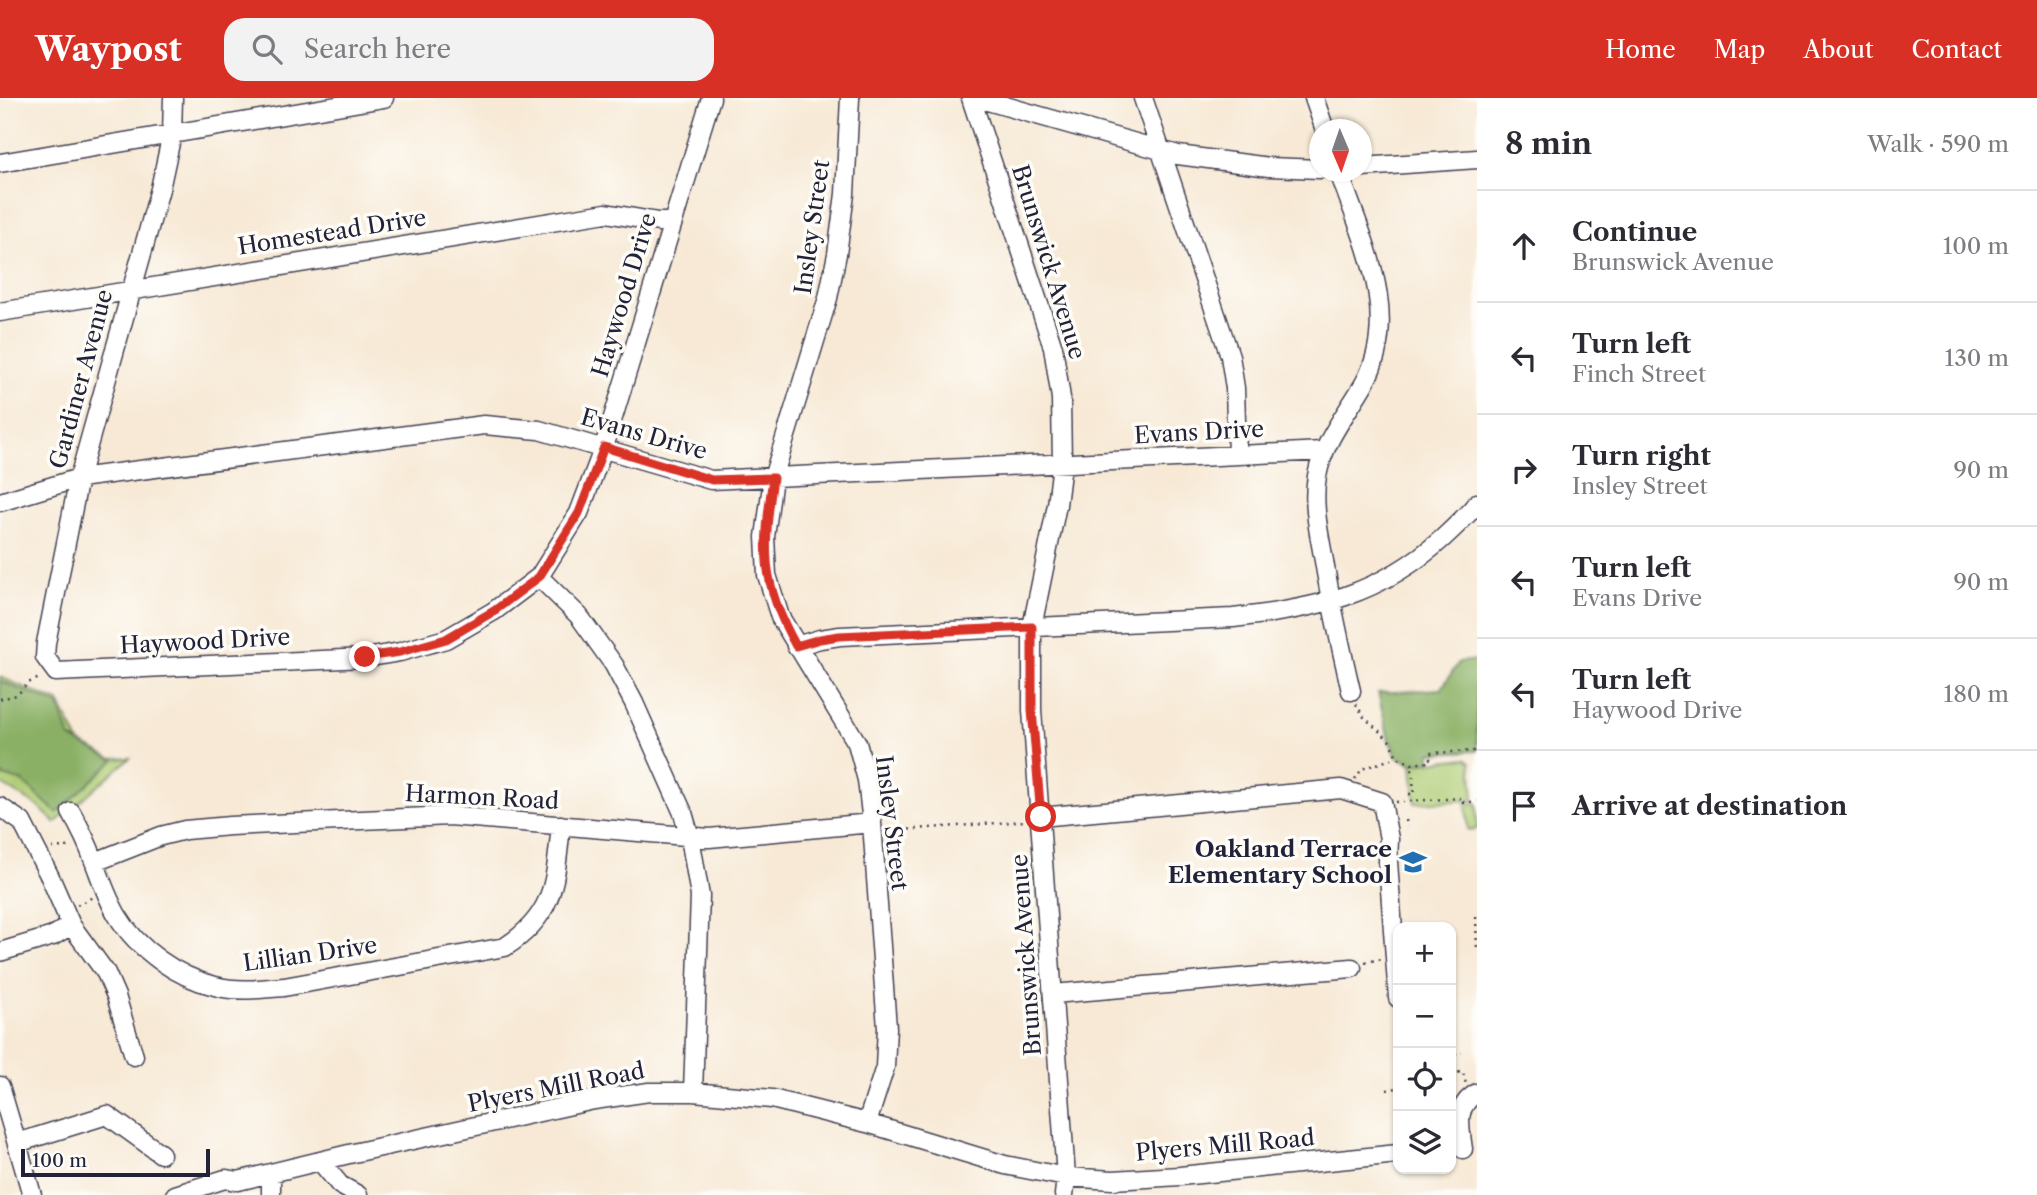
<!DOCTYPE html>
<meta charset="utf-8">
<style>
:root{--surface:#fff;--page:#f2f2f3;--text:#2b2b33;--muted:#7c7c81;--line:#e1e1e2;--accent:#d93025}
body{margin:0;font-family:"Libre Caslon Text",serif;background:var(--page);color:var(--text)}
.controls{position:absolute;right:21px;bottom:21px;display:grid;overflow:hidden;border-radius:14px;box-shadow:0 2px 5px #0004}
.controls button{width:63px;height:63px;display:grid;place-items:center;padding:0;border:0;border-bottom:2px solid var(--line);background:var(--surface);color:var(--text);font:35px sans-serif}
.compass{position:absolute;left:1309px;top:21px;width:63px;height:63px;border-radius:50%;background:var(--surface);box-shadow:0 2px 5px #0004;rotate:178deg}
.scale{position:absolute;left:21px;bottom:18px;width:189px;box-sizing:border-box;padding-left:7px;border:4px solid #22223b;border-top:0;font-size:19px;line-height:24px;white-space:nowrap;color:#22223b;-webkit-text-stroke:5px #fdfcf7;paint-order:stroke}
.stop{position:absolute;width:21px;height:21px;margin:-16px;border:5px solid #d93025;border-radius:50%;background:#fff}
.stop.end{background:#d93025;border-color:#fff;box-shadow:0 2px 7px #0008}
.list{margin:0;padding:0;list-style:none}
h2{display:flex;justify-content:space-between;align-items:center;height:91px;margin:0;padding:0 28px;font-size:30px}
h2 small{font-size:23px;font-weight:400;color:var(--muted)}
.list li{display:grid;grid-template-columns:46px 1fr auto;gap:21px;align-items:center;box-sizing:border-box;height:112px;padding:0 28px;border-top:2px solid var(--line)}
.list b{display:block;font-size:26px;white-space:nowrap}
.list p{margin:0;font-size:23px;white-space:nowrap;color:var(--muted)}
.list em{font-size:23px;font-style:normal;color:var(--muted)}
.icon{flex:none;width:38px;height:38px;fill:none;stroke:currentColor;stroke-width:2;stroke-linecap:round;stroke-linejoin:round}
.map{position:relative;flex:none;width:1477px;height:1097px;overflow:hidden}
header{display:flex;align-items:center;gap:42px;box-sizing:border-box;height:98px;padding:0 35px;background:var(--accent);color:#fff}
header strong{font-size:33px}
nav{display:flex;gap:38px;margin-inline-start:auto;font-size:24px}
.search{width:490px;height:63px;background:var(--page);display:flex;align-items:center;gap:18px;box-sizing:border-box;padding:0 24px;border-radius:21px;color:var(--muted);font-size:26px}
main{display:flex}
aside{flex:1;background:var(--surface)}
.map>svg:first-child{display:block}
.green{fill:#aecc73;stroke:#687757;stroke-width:2}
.forest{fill:#8ab065;stroke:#566950;stroke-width:2}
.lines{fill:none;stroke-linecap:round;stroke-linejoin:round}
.minor-casing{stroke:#424052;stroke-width:21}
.path{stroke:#424052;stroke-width:2.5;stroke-dasharray:2 5;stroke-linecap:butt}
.minor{stroke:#fff;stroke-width:18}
.route{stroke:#d93025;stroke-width:9}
.labels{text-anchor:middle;stroke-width:7;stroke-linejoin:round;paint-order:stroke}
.street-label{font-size:23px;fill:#22223b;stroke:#fdfcf7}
.poi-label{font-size:23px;font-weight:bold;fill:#22223b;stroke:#fdfcf7;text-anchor:end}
</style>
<header>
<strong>Waypost</strong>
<div class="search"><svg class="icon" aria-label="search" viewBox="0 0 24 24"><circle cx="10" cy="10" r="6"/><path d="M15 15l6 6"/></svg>Search here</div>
<nav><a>Home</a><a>Map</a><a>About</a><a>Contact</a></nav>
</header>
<main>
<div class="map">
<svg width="1477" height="1097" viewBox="0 0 1477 1097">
<rect width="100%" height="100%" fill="#fdfcf7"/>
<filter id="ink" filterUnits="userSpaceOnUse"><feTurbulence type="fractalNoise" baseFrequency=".0143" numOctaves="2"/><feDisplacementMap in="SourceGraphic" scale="14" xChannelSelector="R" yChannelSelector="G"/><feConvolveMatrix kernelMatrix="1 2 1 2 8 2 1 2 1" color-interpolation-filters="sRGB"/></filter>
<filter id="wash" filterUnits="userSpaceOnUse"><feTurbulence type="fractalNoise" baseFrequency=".00686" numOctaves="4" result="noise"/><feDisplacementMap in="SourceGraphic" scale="28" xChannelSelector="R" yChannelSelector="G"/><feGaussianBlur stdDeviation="1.57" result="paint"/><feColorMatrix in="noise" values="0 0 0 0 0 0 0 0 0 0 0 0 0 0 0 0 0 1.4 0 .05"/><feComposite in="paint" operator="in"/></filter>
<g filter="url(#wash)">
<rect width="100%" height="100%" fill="#f7e9d5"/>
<!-- green -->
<path class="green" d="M0,579l59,25 29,58 42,-2 -75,65 -16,-16 -39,-24z
M1466,660l5,4 3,38 -59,3 -3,-39z
M1477,705v26l-9,1 -2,-26z"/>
<!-- forest -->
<path class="forest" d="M1477,562v91l-47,2v9l-18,2 -15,-7 -8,-17 -11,-47 63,-4 18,-27z
M0,583l59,24 11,33 44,22 -57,53 -34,-31 -23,-7z"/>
</g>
<g filter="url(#ink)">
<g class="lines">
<defs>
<path id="minor" d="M173,0l-1,36 -12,55 -81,289 -33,165 -1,14 11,15 309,-14 35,-6 46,-13 48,-28 45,-34 40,-64 25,-66 107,-349
M850,0l-5,96 -8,60 -9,44 -55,180 -8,59 2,38 13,42 77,126 10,37 5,43 15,205 -2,39 -18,56
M971,0l82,249 8,51 1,66 -5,41 -25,122v83l34,467 -2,18
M977,0l201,57 91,12 51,2
M1143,0l87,258 5,32 2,67
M1314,0l11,32
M0,65l384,-65
M1362,69l115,-8
M1339,74c22,65 63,142 26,210 -18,32 -41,57 -48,94 -5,28 2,57 7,85 7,43 17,87 27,130
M0,214l606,-99 52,9h13
M0,404l79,-24 405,-53 55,5 172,50 612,-29
M539,479l40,39 35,49 20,38 49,110 7,24 10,59 -7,196
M796,548l24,-7 20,-3 393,-18c83,-9 147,-23 210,-80 12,-11 24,-22 34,-35
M0,709l22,15 28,55 21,48 35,48 10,23 18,60
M71,714c9,16 17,32 23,49 7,18 13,37 23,54 20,34 60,62 98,71 22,6 46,3 69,1l221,-40c51,-33 50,-67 56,-122
M1040,719l301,-28 41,13 7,37 -1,23 10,136
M95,764l66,-26 24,-6 45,-4 220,-10 259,22 163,-15
M0,854l53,-16 18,-11
M1053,896l299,-26
M0,988l32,109
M17,1045l90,-28 54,39
M1463,1051c-3,-22 -9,-43 14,-56
M320,1063l20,24 18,10
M271,1075v22
M175,1097l50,-16 13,2 111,-27 245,-54 55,-8h44l79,7 95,24 138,42 61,12 47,3 67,-4 218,-22"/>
</defs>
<!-- minor casing -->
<use href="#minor" class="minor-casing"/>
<!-- path -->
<path class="path" d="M0,601l17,-4 11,-12 14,-6
M1356,606l8,13 25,23 8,17 15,7 18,-2v-9l47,-2
M1355,681l7,-10 35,-12
M1409,696h5l-2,-30
M1410,703l53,-3v5
M1396,704l8,-1
M1463,705l14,-2
M1406,722l1,7
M888,733l137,-10
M52,750l21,-2
M77,807l16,-8
M1476,819l1,35
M1365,864l17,-3
M1451,968l2,-12 9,-1
M1451,975l12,-1 3,12
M1387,992l10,-2"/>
<!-- minor -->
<use href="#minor" class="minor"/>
</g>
</g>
<g class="lines" filter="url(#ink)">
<!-- route -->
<path class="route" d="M365,559l35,-5 46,-13 48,-28 45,-34 40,-64 25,-66 108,33 61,-2c-10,70 -13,104 23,168l24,-7 19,-3 193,-9v83l9,107"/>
</g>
<!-- icons -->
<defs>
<symbol id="school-bare" viewBox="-9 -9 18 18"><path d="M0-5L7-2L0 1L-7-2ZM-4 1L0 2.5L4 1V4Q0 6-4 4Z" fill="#1f6fb2" stroke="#fdfcf7" stroke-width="2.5" paint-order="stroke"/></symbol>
</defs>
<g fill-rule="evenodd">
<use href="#school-bare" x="1394" y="745" width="38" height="38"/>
</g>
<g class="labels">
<!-- street labels -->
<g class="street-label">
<text transform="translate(812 129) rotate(-82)" y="8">Insley Street</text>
<text transform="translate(332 134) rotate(-9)" y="8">Homestead Drive</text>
<text transform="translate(1049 164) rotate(73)" y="8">Brunswick Avenue</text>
<text transform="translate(624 197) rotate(-73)" y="8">Haywood Drive</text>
<text transform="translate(81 281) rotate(-75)" y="8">Gardiner Avenue</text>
<text transform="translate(1199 334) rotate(-3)" y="8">Evans Drive</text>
<text transform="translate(644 336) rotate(16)" y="8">Evans Drive</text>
<text transform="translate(205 543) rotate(-3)" y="8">Haywood Drive</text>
<text transform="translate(482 699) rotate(3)" y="8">Harmon Road</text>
<text transform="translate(892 725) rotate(83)" y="8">Insley Street</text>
<text transform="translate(310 856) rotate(-8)" y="8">Lillian Drive</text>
<text transform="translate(1026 857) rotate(-94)" y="8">Brunswick Avenue</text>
<text transform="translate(556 989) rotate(-11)" y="8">Plyers Mill Road</text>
<text transform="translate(1225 1047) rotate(-5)" y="8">Plyers Mill Road</text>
</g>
<!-- poi labels -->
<g class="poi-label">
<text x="1392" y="759">Oakland Terrace<tspan x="1392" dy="26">Elementary School</tspan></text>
</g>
</g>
</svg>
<div class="controls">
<button>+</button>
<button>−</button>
<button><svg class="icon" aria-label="locate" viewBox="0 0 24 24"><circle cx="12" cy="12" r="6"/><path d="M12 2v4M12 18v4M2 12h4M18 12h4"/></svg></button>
<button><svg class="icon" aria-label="layers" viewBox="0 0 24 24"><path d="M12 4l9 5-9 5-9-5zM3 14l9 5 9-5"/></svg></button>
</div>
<svg class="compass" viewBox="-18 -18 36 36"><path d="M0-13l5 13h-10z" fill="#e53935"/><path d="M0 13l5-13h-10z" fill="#7c7c81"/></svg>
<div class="scale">100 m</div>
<div class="stop" style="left:1041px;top:719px"></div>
<div class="stop end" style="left:365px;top:559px"></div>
</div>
<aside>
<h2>8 min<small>Walk · 590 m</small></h2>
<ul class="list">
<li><svg class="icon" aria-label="ahead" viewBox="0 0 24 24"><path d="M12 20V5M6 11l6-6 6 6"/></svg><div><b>Continue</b><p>Brunswick Avenue</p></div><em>100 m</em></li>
<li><svg class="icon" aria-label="left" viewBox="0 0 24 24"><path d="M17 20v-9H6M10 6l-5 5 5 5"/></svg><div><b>Turn left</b><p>Finch Street</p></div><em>130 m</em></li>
<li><svg class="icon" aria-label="right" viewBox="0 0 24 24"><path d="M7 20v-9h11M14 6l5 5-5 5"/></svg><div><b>Turn right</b><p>Insley Street</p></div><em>90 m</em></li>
<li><svg class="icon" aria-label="left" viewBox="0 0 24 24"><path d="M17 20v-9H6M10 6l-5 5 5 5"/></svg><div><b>Turn left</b><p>Evans Drive</p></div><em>90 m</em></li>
<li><svg class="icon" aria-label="left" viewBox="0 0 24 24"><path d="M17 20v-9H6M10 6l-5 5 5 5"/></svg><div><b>Turn left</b><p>Haywood Drive</p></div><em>180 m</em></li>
<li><svg class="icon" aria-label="arrive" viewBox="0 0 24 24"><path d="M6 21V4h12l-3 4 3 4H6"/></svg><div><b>Arrive at destination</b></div></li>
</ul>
</aside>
</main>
